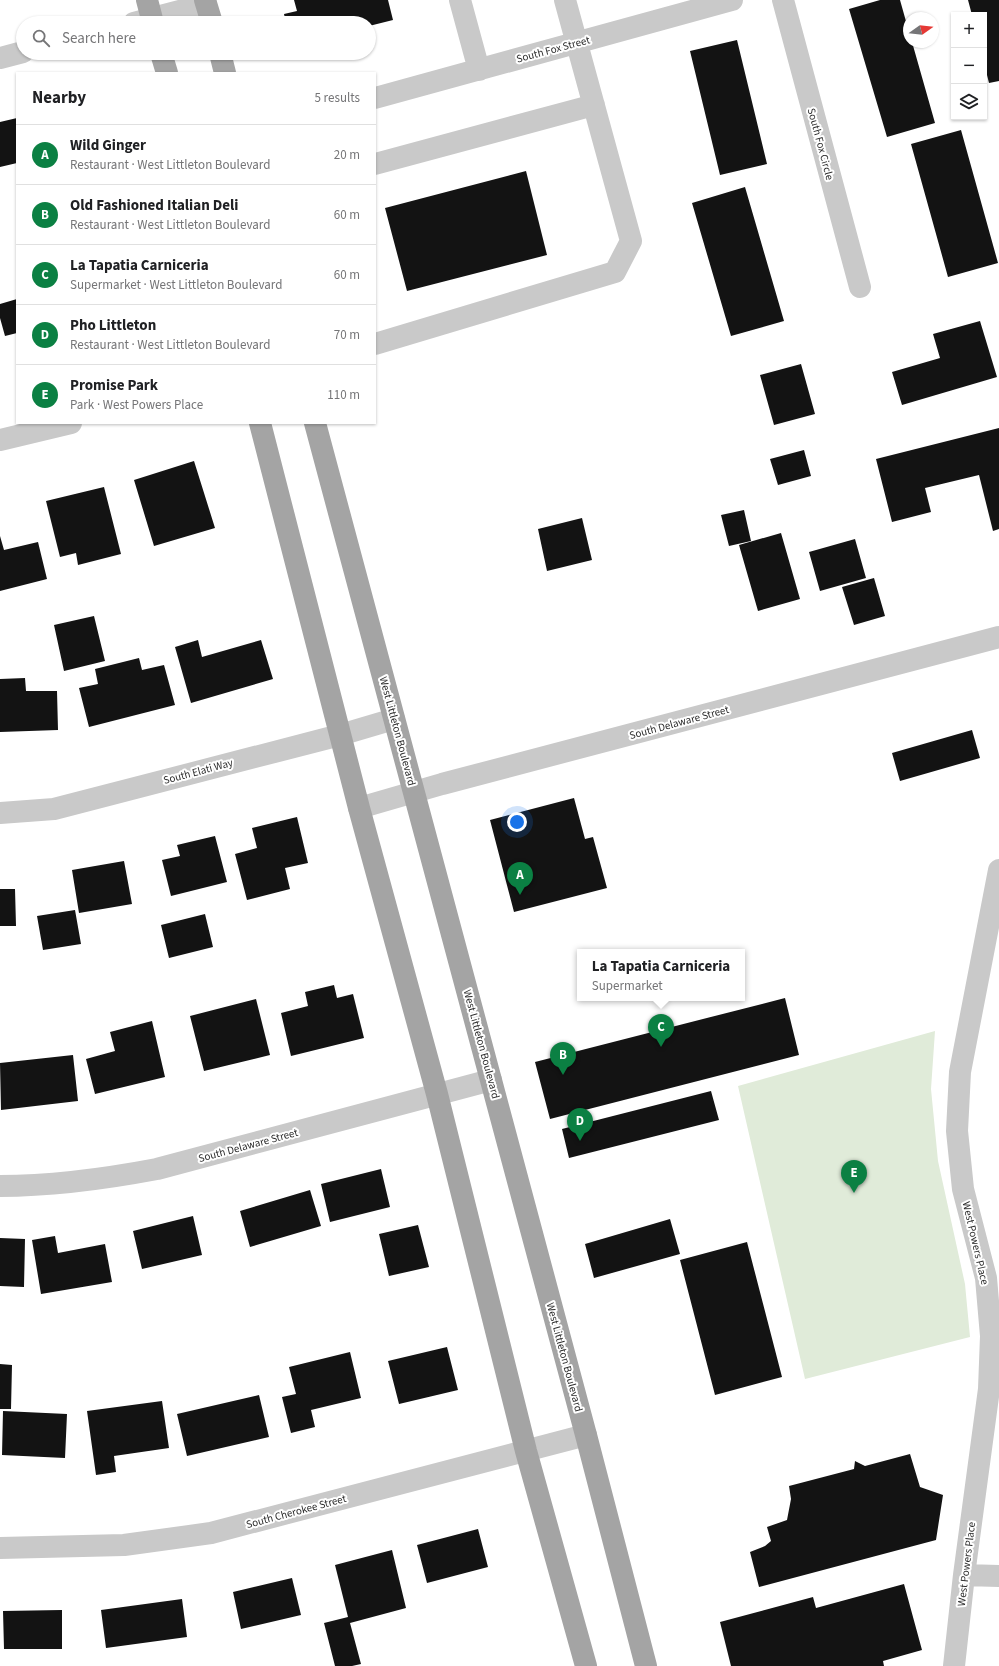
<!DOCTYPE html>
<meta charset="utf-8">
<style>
:root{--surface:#fff;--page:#f6f6f6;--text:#202124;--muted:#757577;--line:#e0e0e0;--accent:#0b8043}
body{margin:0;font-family:"Source Sans 3",sans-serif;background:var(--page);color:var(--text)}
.controls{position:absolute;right:12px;top:12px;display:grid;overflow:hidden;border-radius:0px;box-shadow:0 1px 3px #0004}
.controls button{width:36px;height:36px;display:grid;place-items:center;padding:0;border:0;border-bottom:1px solid var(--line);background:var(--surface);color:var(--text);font:20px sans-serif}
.compass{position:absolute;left:903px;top:12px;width:36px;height:36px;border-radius:50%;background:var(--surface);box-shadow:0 1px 3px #0004;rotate:75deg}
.you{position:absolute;left:517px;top:822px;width:14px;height:14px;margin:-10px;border:3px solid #fff;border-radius:50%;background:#1a73e8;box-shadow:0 0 0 6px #1a73e833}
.badge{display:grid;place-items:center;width:26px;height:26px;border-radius:50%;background:var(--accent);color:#fff;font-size:13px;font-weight:700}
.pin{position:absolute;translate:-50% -33px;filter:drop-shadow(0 1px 2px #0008)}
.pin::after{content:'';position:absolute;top:21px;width:14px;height:12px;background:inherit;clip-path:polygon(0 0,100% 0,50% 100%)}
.popup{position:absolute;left:577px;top:949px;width:168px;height:52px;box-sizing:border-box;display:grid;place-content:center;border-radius:0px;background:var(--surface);filter:drop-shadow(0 1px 3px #0005);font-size:13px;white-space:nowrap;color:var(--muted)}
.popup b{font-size:15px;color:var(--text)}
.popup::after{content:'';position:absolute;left:50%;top:100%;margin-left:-8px;border:8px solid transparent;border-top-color:var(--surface)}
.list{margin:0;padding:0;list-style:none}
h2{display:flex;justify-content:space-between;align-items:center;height:52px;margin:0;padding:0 16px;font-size:17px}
h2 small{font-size:13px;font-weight:400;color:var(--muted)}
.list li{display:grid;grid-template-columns:26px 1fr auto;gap:12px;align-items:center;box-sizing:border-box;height:60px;padding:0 16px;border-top:1px solid var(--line)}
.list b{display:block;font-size:15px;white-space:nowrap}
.list p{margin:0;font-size:13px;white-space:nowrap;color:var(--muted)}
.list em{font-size:13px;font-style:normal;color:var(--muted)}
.icon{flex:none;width:22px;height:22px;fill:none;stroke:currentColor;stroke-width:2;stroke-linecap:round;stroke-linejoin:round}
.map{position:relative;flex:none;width:999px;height:1666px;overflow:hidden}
.search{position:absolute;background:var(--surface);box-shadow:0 1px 3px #0004;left:16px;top:16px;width:360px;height:44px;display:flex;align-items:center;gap:10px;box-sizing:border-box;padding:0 14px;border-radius:22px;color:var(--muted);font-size:15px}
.panel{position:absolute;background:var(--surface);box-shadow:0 1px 3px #0004;left:16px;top:72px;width:360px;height:352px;border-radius:0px}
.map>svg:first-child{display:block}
.green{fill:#e0ebd9}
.building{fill:#131313}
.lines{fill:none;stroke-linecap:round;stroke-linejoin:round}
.minor{stroke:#c9c9c9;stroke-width:22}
.major{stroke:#a4a4a4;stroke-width:22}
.labels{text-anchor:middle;stroke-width:4;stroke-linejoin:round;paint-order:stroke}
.street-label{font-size:11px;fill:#2c2c2c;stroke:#fff}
</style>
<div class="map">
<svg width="999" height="1666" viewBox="0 0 999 1666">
<rect width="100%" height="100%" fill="#fff"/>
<!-- green -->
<path class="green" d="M935,1031l-4,58 7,72 27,123 5,53 -165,42 -67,-293z"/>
<!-- building -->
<path class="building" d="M294,0h94l5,20 -24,6v-3h-83l-2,-9 13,-3z
M880,0h20l9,32v10h3l23,81 -48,14 -38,-128z
M968,0h31v81l-10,2 -5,-20v-48h-12z
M737,40l30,124 -47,11 -30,-124z
M17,118v45l-17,4v-45z
M961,130l37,133 -50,14 -37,-133z
M526,171l21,84 -140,36 -22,-83z
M745,187l39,134 -53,15 -39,-133z
M17,299v34l-12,3 -5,-18v-14z
M980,321l17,56 -95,28 -10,-33 48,-14 -7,-24z
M801,364l14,50 -41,11 -14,-50z
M999,428v101l-6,2 -14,-56 -54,13 6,24 -39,10 -16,-63z
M804,450l7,26 -33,9 -8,-26z
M194,461l21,67 -61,18 -20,-66z
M104,487l17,67 -43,11 -2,-12 -16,4 -14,-56z
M744,510l7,31 -22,5 -8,-31z
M582,518l10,42 -45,11 -9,-42z
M781,533l19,66 -42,12 -19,-66z
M0,536l4,14 34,-8 9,37 -47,12z
M855,539l11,39 -46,13 -11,-39z
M874,578l11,38 -31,9 -12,-38z
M94,616l11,45 -41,10 -10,-46z
M198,640l4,17 59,-17 12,39 -82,24 -16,-56z
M139,658l3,12 22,-5 11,40 -86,22 -10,-39 19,-4 -3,-15z
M25,678l1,13h31l1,39 -58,2v-53z
M972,730l8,28 -80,23 -8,-28z
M574,798l11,41 8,-2 14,51 -93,24 -24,-92z
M297,817l11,46 -23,5 5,21 -43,11 -12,-46 22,-6 -5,-20z
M215,836l12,46 -56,14 -9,-36 18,-4 -3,-11z
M124,861l8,43 -53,9 -7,-43z
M0,889h15l1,37h-16z
M75,910l6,34 -38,6 -6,-34z
M205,914l8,33 -44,11 -8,-33z
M334,985l3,13 16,-4 11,44 -73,18 -10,-43 27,-7 -3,-14z
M785,998l14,57 -249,64 -15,-57z
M256,999l14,56 -66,16 -14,-55z
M152,1021l13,56 -70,17 -9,-35 29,-8 -5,-19z
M73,1055l5,46 -77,9 -1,-47z
M711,1091l8,29 -150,38 -7,-29z
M381,1169l9,38 -60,15 -9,-38z
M310,1190l11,36 -71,21 -10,-36z
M193,1216l9,39 -60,14 -9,-38z
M670,1219l10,35 -86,24 -9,-34z
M418,1225l11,42 -40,9 -10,-42z
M55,1236l3,17 47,-9 7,38 -71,12 -9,-54z
M0,1238l25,1 -1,48 -24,-1z
M747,1242l35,135 -67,18 -35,-135z
M447,1347l11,43 -59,14 -11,-43z
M350,1352l11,46 -50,12 4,17 -24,6 -9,-36 14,-3 -7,-27z
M0,1364l12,1 -1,44h-11z
M259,1395l10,42 -82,19 -10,-42z
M162,1401l7,47 -55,8 2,16 -20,3 -9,-64z
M3,1411l64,3 -2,44 -63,-3z
M910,1454l10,33 23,8 -7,45 -177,47 -9,-35 15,-6 6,-5 -4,-14 20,-7 4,-21 -2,-13 65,-17 1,-8 10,5z
M478,1529l10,38 -61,16 -10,-38z
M392,1550l14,58 -56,15 11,41 -9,2h-17l-11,-43 24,-6 -13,-52z
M292,1578l9,37 -60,14 -8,-37z
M904,1584l18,66 -39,11 1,5h-153l-11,-44 93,-25 3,11z
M182,1599l5,38 -81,11 -5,-38z
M62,1610v39h-58l-1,-38z"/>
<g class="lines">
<!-- minor -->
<path class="minor" d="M460,0l19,70
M783,0l77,287
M134,23l72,-19
M0,58l23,-6
M375,98l357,-98
M375,164l219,-59
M375,344l240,-72 16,-31 -66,-241
M0,440l71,-17
M359,808l83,-24 557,-147
M0,813l54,-4 286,-74 54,-16
M0,1186c53,0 104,-7 157,-17l334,-89
M0,1548l124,-3 87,-12 375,-98
M964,1575l35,1
M954,1666l10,-91 25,-186 2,-53 -5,-58 -23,-89 -6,-58 3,-59 39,-202"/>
<!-- major -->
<path class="major" d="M147,0l6,23
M205,0l7,23
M161,53l6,20
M220,53l5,20
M260,423l99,385 78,286 89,357 60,215
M315,423l271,1012 60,231"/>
</g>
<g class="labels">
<!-- street labels -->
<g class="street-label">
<text transform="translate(553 49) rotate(-15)" y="4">South Fox Street</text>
<text transform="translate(821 144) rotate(75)" y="4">South Fox Circle</text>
<text transform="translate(679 722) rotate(-15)" y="4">South Delaware Street</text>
<text transform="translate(398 731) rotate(75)" y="4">West Littleton Boulevard</text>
<text transform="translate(198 771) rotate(-15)" y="4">South Elati Way</text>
<text transform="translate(482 1044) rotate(75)" y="4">West Littleton Boulevard</text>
<text transform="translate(248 1145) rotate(-15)" y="4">South Delaware Street</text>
<text transform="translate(976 1243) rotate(77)" y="4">West Powers Place</text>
<text transform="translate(565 1357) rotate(75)" y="4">West Littleton Boulevard</text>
<text transform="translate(296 1511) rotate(-15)" y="4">South Cherokee Street</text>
<text transform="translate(966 1564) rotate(-83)" y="4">West Powers Place</text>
</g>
</g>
</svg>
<div class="controls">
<button>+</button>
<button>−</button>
<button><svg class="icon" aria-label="layers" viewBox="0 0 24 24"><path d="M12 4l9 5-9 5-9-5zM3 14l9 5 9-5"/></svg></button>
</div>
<svg class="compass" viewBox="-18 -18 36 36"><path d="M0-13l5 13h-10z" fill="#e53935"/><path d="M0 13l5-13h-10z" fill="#757577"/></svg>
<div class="you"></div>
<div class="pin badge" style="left:520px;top:895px">A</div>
<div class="pin badge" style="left:563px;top:1075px">B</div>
<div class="pin badge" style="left:661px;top:1047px">C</div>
<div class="popup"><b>La Tapatia Carniceria</b>Supermarket</div>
<div class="pin badge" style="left:580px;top:1141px">D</div>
<div class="pin badge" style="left:854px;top:1193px">E</div>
<div class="search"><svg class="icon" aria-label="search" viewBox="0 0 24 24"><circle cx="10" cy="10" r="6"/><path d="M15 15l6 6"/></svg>Search here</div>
<section class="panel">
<h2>Nearby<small>5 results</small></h2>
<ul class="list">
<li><span class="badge">A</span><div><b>Wild Ginger</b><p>Restaurant · West Littleton Boulevard</p></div><em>20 m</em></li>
<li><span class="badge">B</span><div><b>Old Fashioned Italian Deli</b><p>Restaurant · West Littleton Boulevard</p></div><em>60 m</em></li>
<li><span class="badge">C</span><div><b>La Tapatia Carniceria</b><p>Supermarket · West Littleton Boulevard</p></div><em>60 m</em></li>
<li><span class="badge">D</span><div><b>Pho Littleton</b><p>Restaurant · West Littleton Boulevard</p></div><em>70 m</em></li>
<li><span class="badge">E</span><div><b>Promise Park</b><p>Park · West Powers Place</p></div><em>110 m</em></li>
</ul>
</section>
</div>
